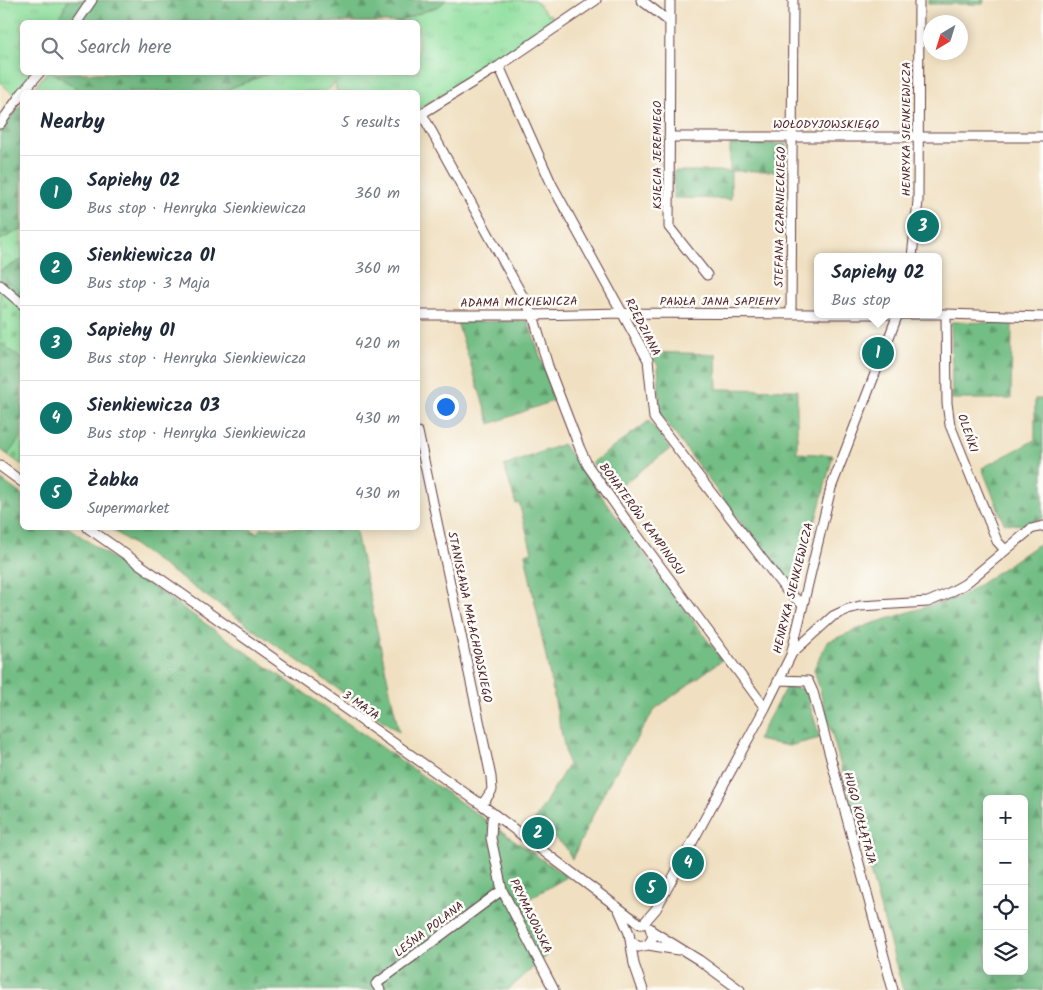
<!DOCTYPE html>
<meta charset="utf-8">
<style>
:root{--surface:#fff;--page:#f2f2f3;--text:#1f2937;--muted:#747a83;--line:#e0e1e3;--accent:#0f766e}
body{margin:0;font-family:Kalam,sans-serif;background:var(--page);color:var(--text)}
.controls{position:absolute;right:15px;bottom:15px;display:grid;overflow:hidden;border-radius:8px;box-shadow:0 2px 12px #0003}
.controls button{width:45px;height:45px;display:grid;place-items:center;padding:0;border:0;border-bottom:1px solid var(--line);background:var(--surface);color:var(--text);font:25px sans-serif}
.compass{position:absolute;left:923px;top:15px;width:45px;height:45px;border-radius:50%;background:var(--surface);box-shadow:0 2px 12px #0003;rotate:218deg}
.you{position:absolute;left:445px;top:406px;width:18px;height:18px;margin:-12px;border:4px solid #fff;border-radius:50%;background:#1a73e8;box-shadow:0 0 0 8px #1a73e833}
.badge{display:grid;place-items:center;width:32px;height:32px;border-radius:50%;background:var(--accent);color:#fff;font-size:16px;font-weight:700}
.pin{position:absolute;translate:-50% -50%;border:2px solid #fff;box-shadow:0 1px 5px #0006}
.popup{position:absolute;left:814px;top:253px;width:128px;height:65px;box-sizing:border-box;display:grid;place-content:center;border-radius:8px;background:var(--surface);filter:drop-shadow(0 1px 4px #0005);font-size:16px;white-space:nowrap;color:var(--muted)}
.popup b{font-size:19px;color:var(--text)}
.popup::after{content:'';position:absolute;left:50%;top:100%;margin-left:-10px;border:10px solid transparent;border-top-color:var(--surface)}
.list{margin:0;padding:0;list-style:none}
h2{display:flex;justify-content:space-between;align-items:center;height:65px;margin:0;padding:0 20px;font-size:21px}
h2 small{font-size:16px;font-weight:400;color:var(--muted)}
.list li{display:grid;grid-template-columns:32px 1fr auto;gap:15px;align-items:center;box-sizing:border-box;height:75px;padding:0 20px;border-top:1px solid var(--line)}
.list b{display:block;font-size:19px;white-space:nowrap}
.list p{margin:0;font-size:16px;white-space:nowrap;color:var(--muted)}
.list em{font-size:16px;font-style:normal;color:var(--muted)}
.icon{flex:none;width:28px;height:28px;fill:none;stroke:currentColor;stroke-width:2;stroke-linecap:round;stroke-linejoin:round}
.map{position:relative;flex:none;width:1043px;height:990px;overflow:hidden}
.search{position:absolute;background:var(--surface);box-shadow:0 2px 12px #0003;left:20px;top:20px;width:400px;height:55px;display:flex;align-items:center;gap:12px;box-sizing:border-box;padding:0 18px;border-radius:8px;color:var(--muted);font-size:19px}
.panel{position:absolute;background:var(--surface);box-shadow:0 2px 12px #0003;left:20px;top:90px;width:400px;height:440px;border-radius:8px}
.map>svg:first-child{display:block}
.grass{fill:url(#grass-tufts);stroke:#6c7f64}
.forest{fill:url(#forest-firs);stroke:#5e6e58;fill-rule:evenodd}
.cemetery{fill:url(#cemetery-stones);stroke:#6c7f64}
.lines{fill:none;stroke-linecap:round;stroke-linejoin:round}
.minor-casing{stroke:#633c42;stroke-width:11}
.minor{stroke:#fff;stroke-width:9}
.labels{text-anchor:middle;stroke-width:5;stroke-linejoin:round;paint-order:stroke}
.street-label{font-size:12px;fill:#4a1f2b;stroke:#fdfcf7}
</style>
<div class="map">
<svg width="1043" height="990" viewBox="0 0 1043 990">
<defs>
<pattern id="grass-tufts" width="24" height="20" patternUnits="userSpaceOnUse" patternTransform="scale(1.25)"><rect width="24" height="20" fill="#8fdf9e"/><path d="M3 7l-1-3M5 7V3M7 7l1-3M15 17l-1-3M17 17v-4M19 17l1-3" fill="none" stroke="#7dbf88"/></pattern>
<pattern id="forest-firs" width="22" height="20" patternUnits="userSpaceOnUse" patternTransform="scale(1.25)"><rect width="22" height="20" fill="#73be85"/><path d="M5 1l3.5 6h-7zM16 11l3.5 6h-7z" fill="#609a6d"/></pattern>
<pattern id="cemetery-stones" width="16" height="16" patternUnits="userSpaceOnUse" patternTransform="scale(1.25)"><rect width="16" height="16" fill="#8fdf9e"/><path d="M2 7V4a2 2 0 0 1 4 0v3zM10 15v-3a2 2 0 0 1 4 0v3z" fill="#7dbf88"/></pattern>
</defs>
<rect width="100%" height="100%" fill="#fdfcf7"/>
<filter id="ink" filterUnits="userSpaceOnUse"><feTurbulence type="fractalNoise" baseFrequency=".02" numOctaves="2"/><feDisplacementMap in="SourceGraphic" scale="10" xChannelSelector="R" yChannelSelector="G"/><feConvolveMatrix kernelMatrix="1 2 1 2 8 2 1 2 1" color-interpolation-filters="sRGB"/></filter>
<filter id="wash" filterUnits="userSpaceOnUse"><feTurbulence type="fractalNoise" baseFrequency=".0096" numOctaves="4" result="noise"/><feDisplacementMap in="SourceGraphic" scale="20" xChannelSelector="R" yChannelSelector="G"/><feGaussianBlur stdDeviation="1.12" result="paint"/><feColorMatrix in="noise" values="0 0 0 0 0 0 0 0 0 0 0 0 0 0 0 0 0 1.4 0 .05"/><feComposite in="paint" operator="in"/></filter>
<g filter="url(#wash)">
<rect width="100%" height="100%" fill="#f0e0c1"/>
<!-- grass -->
<path class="grass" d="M0,0h68l-11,22h-35v50l13,1 -21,25 -1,-4 -13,-12z
M446,0h89l13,15 2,-1 5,6 -85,58 -52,31v-17h-81l-2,-9 -9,9h-106l50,-19 148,-1v-50h-22l43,-16z
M47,72l7,1 28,19h-51z
M22,229v31l-22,11v-31z"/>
<!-- forest -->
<path class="forest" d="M68,0h18l-14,22h-15z
M95,0h351l-7,6 -43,16h-316z
M928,0h56l-1,4h-55z
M54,73h216l-50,19h-138z
M22,104v125l-22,11v-108z
M730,144h56v27h-55v28l-57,-1v-27h56z
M22,260v175l-14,20 -8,-6v-178z
M528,321l27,79 -65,24 -33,-102z
M951,322l61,1 -1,76h-59z
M647,352l69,2 1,35 80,1v63l36,2 -34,129 -18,-7 -121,-163 -2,-49z
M1035,399h8v119l-20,7 -19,-2 -22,-55 53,-28z
M649,421l21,28 -57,42 -21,-28z
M563,444l159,216 -67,49 -48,77 -35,73 -7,-13 -32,-23 35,-58 -43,-211 7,-2 -13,-49 -3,1 -12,-38z
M0,479l22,16v33h47l498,349 -40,23 22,54 -41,36h-508z
M110,528h139l8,5 4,-5h94l44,204z
M1043,541v449h-140l-89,-321 13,-27 41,-17 96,-30zM987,799h37v172h-37z
M786,687l19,2 15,49 -31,8 -32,-6z"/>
<!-- cemetery -->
<path class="cemetery" d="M0,289l22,20v50l-22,-16z
M22,435v30l-14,-10z"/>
</g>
<g filter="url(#ink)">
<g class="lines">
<defs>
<path id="minor" d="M641,0l29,22
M670,0l-1,227 38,48
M77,22l15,-22
M499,66l53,119 96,175 6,58 116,151 16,21 17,15
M23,92l17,-20
M422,114l111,201 15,51 32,83 8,17 43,61 134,181
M418,116l81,-50 97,-66
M0,124l22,-31
M669,137h374
M912,257l6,-56 1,-201
M0,285l22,19
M791,314l2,-314
M822,314h124l97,3
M946,314l1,89 3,22 47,116 8,9
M418,315h115l89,-2 196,1
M418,432l73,345 1,13 -10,15
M0,466l22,16
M88,528l394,277 158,119
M791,654l42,-38 15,-7 12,-3 68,-4 19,-8 18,-10 66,-55 12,-3
M779,680l29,1 5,11 80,298
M492,819l-1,19 11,52 52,100
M619,910l10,23 5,31 9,26
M643,924l13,-15 109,-201 26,-53 40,-167 67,-174
M652,931l47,29 41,30
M632,942l7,5 9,-2 5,-8 -3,-9
M648,945l30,5
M380,990l-4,-6 126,-94"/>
</defs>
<!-- minor casing -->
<use href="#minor" class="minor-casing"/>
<!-- minor -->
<use href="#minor" class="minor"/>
</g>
</g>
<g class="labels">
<!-- street labels -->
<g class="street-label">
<text x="826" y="128">WOŁODYJOWSKIEGO</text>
<text transform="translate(906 129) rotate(-90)" y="4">HENRYKA SIENKIEWICZA</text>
<text transform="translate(657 155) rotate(-90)" y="4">KSIĘCIA JEREMIEGO</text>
<text transform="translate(780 217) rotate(-89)" y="4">STEFANA CZARNIECKIEGO</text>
<text x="720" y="305">PAWŁA JANA SAPIEHY</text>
<text transform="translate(519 302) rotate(-1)" y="4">ADAMA MICKIEWICZA</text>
<text transform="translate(643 327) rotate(63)" y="4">RZĘDZIANA</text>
<text transform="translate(968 433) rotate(71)" y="4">OLEŃKI</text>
<text transform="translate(642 519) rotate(54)" y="4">BOHATERÓW KAMPINOSU</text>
<text transform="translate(793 588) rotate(-76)" y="4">HENRYKA SIENKIEWICZA</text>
<text transform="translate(470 617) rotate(78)" y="4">STANISŁAWA MAŁACHOWSKIEGO</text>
<text transform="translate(361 705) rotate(35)" y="4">3 MAJA</text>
<text transform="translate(860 818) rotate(75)" y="4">HUGO KOŁŁĄTAJA</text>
<text transform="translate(531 916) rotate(64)" y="4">PRYMASOWSKA</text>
<text transform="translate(429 929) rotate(-37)" y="4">LEŚNA POLANA</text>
</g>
</g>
</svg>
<div class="controls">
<button>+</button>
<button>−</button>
<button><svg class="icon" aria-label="locate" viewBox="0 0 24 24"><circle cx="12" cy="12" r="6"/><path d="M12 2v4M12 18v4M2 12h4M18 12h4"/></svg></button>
<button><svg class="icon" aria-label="layers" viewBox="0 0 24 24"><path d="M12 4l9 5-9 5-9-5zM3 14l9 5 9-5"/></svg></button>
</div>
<svg class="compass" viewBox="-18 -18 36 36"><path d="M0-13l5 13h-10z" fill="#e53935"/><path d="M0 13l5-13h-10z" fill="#747a83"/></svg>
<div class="you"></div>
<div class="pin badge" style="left:878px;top:353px">1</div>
<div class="popup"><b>Sapiehy 02</b>Bus stop</div>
<div class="pin badge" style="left:538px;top:833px">2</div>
<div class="pin badge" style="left:923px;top:226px">3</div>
<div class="pin badge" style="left:688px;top:863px">4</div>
<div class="pin badge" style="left:651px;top:888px">5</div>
<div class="search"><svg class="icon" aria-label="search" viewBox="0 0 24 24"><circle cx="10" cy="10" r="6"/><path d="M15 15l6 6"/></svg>Search here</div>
<section class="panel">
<h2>Nearby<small>5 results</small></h2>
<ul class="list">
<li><span class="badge">1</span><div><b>Sapiehy 02</b><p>Bus stop · Henryka Sienkiewicza</p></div><em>360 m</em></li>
<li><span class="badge">2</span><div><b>Sienkiewicza 01</b><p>Bus stop · 3 Maja</p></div><em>360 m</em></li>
<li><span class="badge">3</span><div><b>Sapiehy 01</b><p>Bus stop · Henryka Sienkiewicza</p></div><em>420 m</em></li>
<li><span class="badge">4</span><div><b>Sienkiewicza 03</b><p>Bus stop · Henryka Sienkiewicza</p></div><em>430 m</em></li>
<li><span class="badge">5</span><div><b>Żabka</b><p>Supermarket</p></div><em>430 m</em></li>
</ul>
</section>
</div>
